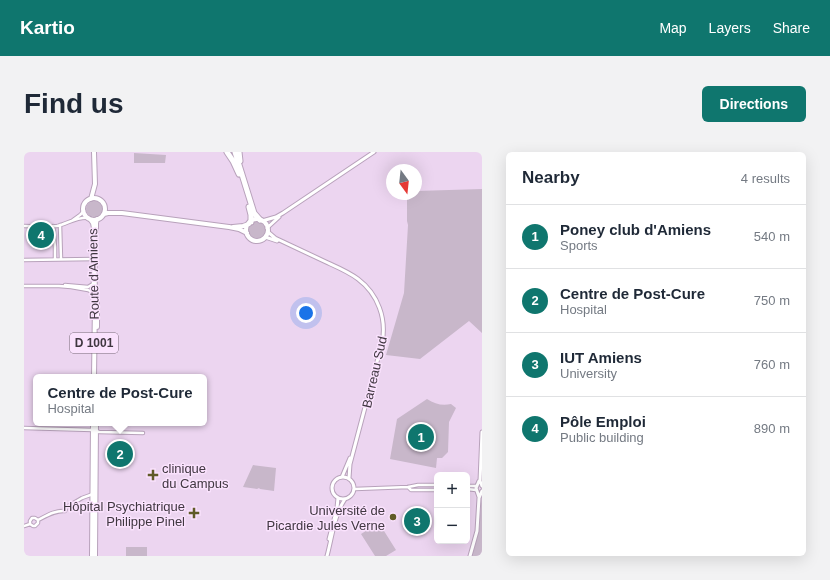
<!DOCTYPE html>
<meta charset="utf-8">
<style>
:root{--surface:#fff;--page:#f2f2f3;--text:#1f2937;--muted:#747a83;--line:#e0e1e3;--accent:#0f766e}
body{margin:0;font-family:Arial,sans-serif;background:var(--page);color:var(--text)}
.controls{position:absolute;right:12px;bottom:12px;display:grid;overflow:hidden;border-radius:6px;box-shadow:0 4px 16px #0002}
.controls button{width:36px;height:36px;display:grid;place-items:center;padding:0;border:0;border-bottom:1px solid var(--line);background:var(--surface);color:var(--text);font:20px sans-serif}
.compass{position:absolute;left:362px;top:12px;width:36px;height:36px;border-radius:50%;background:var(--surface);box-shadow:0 4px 16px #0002;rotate:165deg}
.you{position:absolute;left:282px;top:161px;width:14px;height:14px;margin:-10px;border:3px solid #fff;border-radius:50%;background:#1a73e8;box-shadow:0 0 0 6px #1a73e833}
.badge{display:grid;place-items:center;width:26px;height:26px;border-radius:50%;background:var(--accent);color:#fff;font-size:13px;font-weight:700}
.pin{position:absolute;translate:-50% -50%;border:2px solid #fff;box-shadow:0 1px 4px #0006}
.popup{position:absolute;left:9px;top:222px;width:174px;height:52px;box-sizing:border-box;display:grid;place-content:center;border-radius:6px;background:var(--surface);filter:drop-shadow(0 1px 3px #0005);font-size:13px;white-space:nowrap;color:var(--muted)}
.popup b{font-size:15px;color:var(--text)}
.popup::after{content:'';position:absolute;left:50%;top:100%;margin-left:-8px;border:8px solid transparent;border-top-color:var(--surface)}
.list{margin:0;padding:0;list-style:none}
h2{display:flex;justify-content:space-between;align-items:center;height:52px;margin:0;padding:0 16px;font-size:17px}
h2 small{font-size:13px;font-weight:400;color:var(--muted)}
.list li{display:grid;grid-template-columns:26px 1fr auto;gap:12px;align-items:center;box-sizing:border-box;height:64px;padding:0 16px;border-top:1px solid var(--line)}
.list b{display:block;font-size:15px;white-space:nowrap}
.list p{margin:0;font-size:13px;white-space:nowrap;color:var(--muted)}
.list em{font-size:13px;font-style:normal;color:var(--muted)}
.map{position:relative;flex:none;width:458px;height:404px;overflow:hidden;border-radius:6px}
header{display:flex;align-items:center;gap:24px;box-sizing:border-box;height:56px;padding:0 20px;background:var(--accent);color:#fff}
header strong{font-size:19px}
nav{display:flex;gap:22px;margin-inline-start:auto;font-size:14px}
.intro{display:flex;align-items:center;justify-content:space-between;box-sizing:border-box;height:96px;padding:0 24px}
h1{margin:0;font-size:28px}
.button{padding:10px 18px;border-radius:6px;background:var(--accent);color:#fff;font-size:14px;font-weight:700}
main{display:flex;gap:24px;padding:0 24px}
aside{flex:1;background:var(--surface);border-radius:6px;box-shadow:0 4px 16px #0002}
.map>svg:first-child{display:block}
.green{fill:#c8b7ca}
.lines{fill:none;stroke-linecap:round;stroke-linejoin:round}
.street-casing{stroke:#b8a2bb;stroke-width:4.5}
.secondary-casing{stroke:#b8a2bb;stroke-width:5}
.primary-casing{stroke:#b8a2bb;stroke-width:6}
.highway-casing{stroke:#b8a2bb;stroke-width:7}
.street{stroke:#fff;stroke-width:2.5}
.secondary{stroke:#fff;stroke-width:3}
.primary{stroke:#fff;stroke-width:4}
.highway{stroke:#fff;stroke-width:5}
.poi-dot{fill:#605b28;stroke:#fae2fd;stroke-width:1.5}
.labels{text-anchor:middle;stroke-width:3;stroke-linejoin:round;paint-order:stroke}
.shield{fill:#fae2fd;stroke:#786a79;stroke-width:1}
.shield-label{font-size:12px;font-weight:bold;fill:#403741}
.street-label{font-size:13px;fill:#403741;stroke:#fae2fd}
.poi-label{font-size:13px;fill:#403741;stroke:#fae2fd;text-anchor:end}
</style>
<header>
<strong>Kartio</strong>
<nav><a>Map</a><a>Layers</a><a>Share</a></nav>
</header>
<div class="intro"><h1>Find us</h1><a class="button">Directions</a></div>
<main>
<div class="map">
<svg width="458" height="404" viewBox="0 0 458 404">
<rect width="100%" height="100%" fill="#ecd5f0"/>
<!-- green -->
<path class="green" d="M110,1l32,2 -1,8h-31z
M458,37v144l-13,-12 -49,38 -34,-4 18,-62 4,-68 -1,-4v-27h9v-3z
M62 57a9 9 0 1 1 18 0a9 9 0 1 1-18 0Z
M224 78a9 9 0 1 1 18 0a9 9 0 1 1-18 0Z
M403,247c8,5 15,7 24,5l5,4 -7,14 -1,30 -6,6h-5l-1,10 -46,-9 7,-40z
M229,313l23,3 -2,23 -14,-2 -1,-1 -2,1 -14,-2z
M458,339v65h-11l8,-27z
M355,371l17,27 -10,6h-11l-14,-22z
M102,395h21v9h-21z"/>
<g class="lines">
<defs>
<path id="street" d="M49,68l7,-5 4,-4
M36,73l1,34
M0,74c11,0 22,1 33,0 10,-2 21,-10 32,-8
M29,74l2,21v12
M0,108l70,-1
M69,120v31
M41,133l23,2 5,-3
M0,134h35l12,1 17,3 2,1 3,4
M0,276l69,2 6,2 44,1
M443,334h10
M384,335l3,3h26
M331,337l53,-2 10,-2h19
M443,337l9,1
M41,356l17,-10 11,-4
M14,368c8,-4 17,-10 27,-9l1,-2
M6,372l3,2h2l3,-3v-3
M6,372v-3l2,-3h3l3,2
M0,374l6,-2"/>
<path id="secondary" d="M238,69l14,-4 7,-4 91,-61
M243,76l12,-11
M244,80l7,6c17,8 34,16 51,24 11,5 23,10 32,17 20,15 29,40 24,64l-32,121 -1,14
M241,85l12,4
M308 336a11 11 0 1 1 22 0a11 11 0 1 1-22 0Z
M318,325l8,-19
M458,334l-2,-5 2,-49
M455,345l-3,-9 3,-7
M305,387l8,-31 1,-10
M303,404c5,-18 7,-41 18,-57
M446,404l7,-25 2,-33 3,-7"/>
<path id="primary" d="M59 57a11 11 0 1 1 22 0a11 11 0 1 1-22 0Z
M67,47l4,-15 -1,-32
M80,62l4,-1h14l107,14 10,2 8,4
M66,67l3,4 1,5 1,74 -1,75
M222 78a11 11 0 1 1 22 0a11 11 0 1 1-22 0Z
M209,75l10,-1 6,-2
M72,79v-8l1,-4
M73,151v24
M68,404l1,-133
M71,404l1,-133"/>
<path id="highway" d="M203,0l6,9 6,13
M211,0l19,61 6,7
M215,0l1,9
M225,55l2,8v7"/>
</defs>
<!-- street casing -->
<use href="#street" class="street-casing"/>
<!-- secondary casing -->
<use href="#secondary" class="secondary-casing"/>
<!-- primary casing -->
<use href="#primary" class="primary-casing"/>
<!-- highway casing -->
<use href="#highway" class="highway-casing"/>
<!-- street -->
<use href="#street" class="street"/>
<!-- secondary -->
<use href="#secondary" class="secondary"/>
<!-- primary -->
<use href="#primary" class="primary"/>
<!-- highway -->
<use href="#highway" class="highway"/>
</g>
<!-- markers -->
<g class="poi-dot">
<path d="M127 317h4v4h4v4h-4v4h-4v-4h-4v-4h4z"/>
<path d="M168 355h4v4h4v4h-4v4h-4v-4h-4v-4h4z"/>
<circle cx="369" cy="365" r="4"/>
</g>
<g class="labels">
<!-- shield labels -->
<rect class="shield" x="46" y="181" width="48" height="20" rx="3"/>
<g class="shield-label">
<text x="70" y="195">D 1001</text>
</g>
<!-- street labels -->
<g class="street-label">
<text transform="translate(69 122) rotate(-91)" y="5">Route d'Amiens</text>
<text transform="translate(350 220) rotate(-77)" y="5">Barreau Sud</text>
</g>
<!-- poi labels -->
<g class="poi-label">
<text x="138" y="321" text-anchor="start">clinique<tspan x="138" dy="15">du Campus</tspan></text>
<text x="161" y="359">Hôpital Psychiatrique<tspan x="161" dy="15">Philippe Pinel</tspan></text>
<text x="361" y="363">Université de<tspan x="361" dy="15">Picardie Jules Verne</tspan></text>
</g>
</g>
</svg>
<div class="controls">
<button>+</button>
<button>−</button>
</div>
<svg class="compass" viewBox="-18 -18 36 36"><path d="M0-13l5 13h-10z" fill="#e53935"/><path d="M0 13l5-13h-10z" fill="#747a83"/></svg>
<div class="you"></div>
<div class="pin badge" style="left:397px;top:285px">1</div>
<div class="pin badge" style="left:96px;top:302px">2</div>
<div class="popup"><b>Centre de Post-Cure</b>Hospital</div>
<div class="pin badge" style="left:393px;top:369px">3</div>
<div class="pin badge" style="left:17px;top:83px">4</div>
</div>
<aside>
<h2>Nearby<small>4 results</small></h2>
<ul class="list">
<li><span class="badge">1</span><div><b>Poney club d'Amiens</b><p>Sports</p></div><em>540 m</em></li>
<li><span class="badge">2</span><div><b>Centre de Post-Cure</b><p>Hospital</p></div><em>750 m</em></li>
<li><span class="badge">3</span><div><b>IUT Amiens</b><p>University</p></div><em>760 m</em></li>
<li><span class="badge">4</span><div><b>Pôle Emploi</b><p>Public building</p></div><em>890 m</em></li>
</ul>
</aside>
</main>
